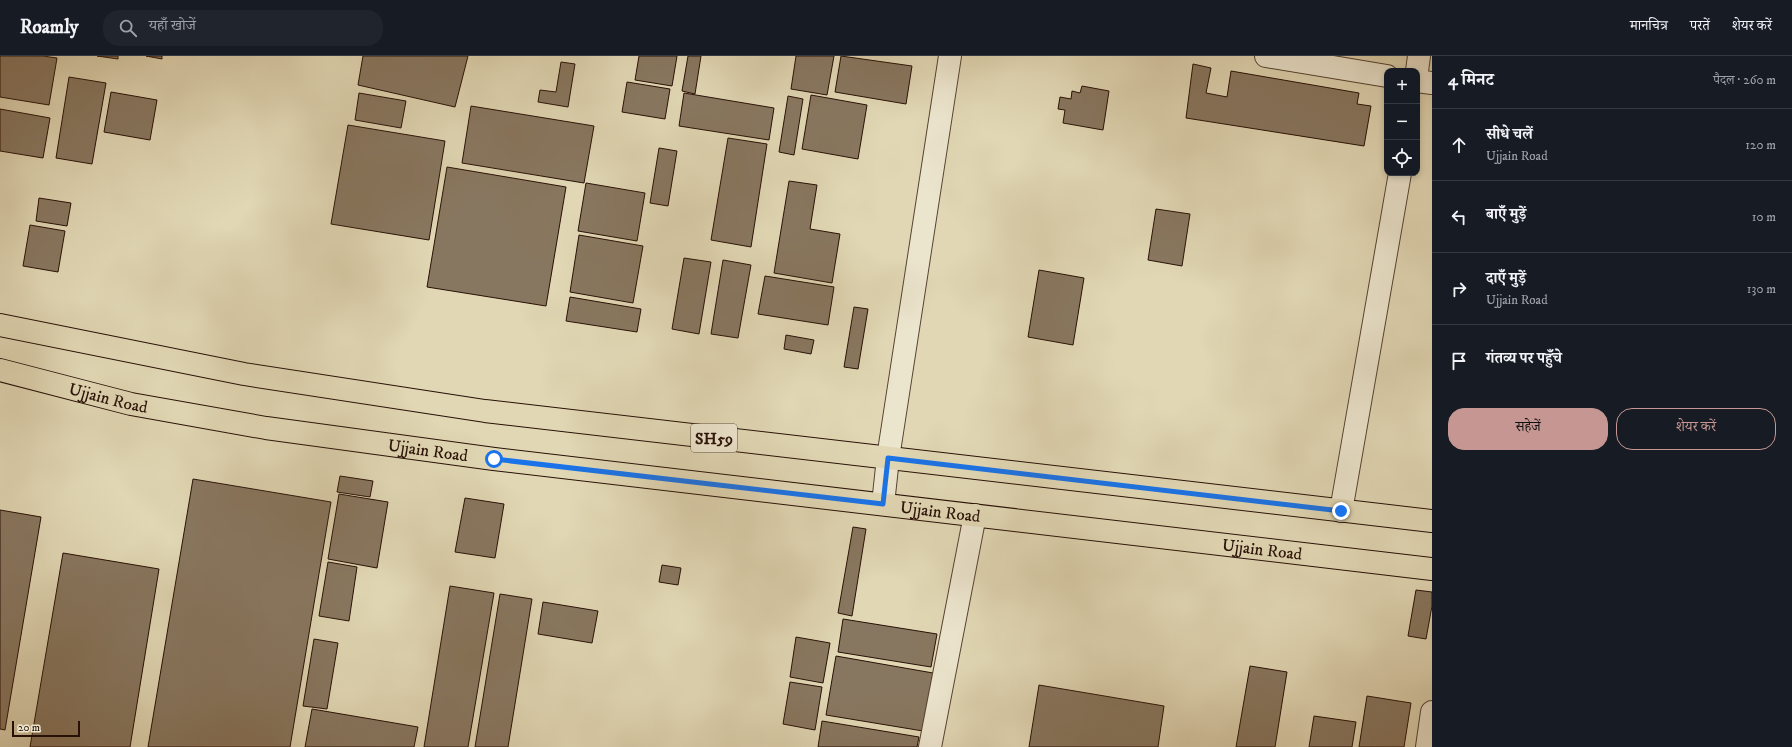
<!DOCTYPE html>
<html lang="hi">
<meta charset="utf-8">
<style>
:root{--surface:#171b24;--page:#20242c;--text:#f1f3f6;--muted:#9ea1a6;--line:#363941;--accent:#c59692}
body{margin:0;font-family:"IM FELL DW Pica","Noto Serif Devanagari",serif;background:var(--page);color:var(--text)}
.controls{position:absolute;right:12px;top:12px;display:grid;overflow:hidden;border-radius:8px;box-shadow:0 2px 6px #0003}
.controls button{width:36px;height:36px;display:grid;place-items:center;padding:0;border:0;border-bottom:1px solid var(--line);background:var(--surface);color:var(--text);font:20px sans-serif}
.scale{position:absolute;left:12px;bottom:10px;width:68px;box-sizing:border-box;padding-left:4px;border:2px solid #281006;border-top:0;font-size:11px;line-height:14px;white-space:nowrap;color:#281006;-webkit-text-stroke:3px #ece5ce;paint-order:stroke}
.stop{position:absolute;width:12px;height:12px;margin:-9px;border:3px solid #1a73e8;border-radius:50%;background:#fff}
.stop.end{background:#1a73e8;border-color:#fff;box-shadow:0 1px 4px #0008}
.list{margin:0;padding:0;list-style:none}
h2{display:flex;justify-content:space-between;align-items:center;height:52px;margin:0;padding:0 16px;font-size:17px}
h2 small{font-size:13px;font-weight:400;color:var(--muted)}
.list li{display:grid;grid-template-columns:26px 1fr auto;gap:12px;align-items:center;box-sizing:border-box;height:72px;padding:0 16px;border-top:1px solid var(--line)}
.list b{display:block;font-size:15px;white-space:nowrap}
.list p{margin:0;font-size:13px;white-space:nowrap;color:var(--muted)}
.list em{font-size:13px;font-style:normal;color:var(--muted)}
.actions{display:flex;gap:8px;padding:12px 16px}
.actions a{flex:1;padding:9px 0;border:1px solid var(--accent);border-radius:16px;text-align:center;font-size:14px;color:var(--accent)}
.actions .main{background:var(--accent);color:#111}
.icon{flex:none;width:22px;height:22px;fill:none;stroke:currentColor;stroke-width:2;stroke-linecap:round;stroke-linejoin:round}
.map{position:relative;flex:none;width:1432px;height:691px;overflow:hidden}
header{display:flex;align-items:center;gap:24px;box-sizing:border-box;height:56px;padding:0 20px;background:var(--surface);border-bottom:1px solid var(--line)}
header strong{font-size:19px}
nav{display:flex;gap:22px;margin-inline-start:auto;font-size:14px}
.search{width:280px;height:36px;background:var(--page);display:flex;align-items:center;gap:10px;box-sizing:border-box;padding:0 14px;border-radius:16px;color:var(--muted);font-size:15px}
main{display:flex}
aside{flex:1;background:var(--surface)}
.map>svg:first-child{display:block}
.building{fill:#887760;stroke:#281006}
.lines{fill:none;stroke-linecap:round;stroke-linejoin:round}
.minor-casing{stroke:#564232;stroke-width:24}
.major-casing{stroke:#281006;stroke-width:24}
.minor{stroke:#ece5ce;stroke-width:22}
.major{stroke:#e1d7b4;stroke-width:22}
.route{stroke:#1a73e8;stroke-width:5}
.labels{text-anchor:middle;stroke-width:4;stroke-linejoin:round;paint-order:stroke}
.shield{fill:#ece5ce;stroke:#635042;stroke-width:1}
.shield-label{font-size:16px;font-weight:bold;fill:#281006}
.street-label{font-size:17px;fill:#281006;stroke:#ece5ce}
</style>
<header>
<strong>Roamly</strong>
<div class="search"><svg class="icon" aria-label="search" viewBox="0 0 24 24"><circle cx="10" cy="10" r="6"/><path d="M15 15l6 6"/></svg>यहाँ खोजें</div>
<nav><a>मानचित्र</a><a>परतें</a><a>शेयर करें</a></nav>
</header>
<main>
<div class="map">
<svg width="1432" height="691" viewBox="0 0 1432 691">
<rect width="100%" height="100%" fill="#e1d7b4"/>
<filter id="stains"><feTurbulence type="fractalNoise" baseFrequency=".005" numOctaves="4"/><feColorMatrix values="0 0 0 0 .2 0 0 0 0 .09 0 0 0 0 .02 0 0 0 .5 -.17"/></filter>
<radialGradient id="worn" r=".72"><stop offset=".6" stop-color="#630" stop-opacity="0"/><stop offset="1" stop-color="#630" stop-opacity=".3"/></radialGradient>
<!-- building -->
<path class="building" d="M0,0h43l14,2 -8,47 -49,-8z
M97,0h21v3z
M146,0h16v3z
M363,0h105l-13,51 -97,-22z
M639,0h38l-5,30 -37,-6z
M688,0h13l-6,38 -13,-3z
M796,0h38l-7,39 -36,-6z
M841,0l71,10 -6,38 -71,-12z
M561,6l14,2 -7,43 -30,-5 2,-12 16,2z
M1193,8l18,4 -5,25 21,4 4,-26 128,22 -2,11 14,2 -7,40 -178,-28z
M69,21l37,6 -14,81 -36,-6z
M627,26l43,7 -5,30 -43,-7z
M1082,30l27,5 -6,39 -40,-7 2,-13 -7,-1 2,-12 11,2 1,-8 8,2z
M111,36l46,8 -7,40 -46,-8z
M359,37l47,8 -5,27 -46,-8z
M684,37l90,15 -5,32 -90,-14z
M811,39l56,10 -9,54 -56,-10z
M788,40l15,3 -9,56 -15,-3z
M471,50l123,20 -10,57 -122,-20z
M0,53l50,9 -7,40 -43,-7z
M348,69l97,16 -16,99 -98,-16z
M728,82l39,6 -16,103 -40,-7z
M659,92l18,3 -9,55 -18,-3z
M447,111l119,20 -20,119 -119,-19z
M789,125l28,4 -7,44 30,5 -8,49 -58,-10z
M586,127l59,10 -8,48 -59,-10z
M39,142l32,5 -4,23 -31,-5z
M1156,153l34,5 -8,52 -34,-6z
M30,169l35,6 -7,41 -35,-6z
M579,179l64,11 -10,57 -63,-11z
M684,202l27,4 -12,72 -27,-5z
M723,204l28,5 -13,73 -27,-4z
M1039,214l45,8 -11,67 -45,-8z
M765,220l69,11 -6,38 -70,-11z
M570,241l71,12 -4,23 -71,-11z
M854,251l14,2 -10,60 -14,-2z
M786,279l28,5 -3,14 -27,-5z
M340,420l33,5 -3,16 -33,-5z
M193,423l138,23 -41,245h-142z
M339,438l49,8 -11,66 -49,-9z
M465,442l39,6 -9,54 -40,-6z
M0,454l41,7 -36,213 -5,-1z
M853,471l13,2 -14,87 -14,-3z
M63,497l96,16 -29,178h-100z
M328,506l29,5 -8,54 -30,-5z
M662,509l19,3 -3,17 -19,-3z
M450,530l44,7 -26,154h-44z
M1416,534l16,2v14l-6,33 -18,-3z
M500,538l32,5 -24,148h-33z
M543,546l55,9 -6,32 -54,-9z
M843,563l94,15 -6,33 -93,-15z
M796,581l34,6 -7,40 -33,-6z
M314,583l24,4 -11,66 -24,-3z
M836,600l97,17 -10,58 -97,-16z
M1250,610l37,6 -12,75h-39z
M790,626l32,5 -7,43 -32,-6z
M1039,629l125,21 -6,41h-129z
M1367,640l44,7 -7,44h-45z
M312,653l106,18 -4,20h-109z
M1314,660l42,6 -4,25h-43z
M822,665l97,16 -2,10h-99z"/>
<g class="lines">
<defs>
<path id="minor" d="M1266,0l121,20
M1417,15l2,-15
M1417,25l15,2
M883,448l5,-46 62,-402
M1341,455l59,-338
M930,691l45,-232
M1427,691l5,-35"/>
<g id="major">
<path d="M0,269l244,49 241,37 947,110"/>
<path id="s1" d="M0,314l131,34 135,24 228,31 938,110"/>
</g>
</defs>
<!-- minor casing -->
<use href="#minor" class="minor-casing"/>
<!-- major casing -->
<use href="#major" class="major-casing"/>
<!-- minor -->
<use href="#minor" class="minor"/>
<!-- major -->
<use href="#major" class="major"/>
</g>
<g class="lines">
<!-- route -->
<path class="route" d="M494,403l389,45 5,-46 453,53"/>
</g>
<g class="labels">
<!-- shield labels -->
<rect class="shield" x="691" y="368" width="46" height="28" rx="3"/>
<g class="shield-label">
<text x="714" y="388">SH59</text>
</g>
<!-- street labels -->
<g class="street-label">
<text dy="6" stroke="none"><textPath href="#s1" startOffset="112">Ujjain Road</textPath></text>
<text dy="6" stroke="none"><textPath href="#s1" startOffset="436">Ujjain Road</textPath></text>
<text dy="6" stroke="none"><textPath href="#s1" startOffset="952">Ujjain Road</textPath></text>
<text dy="6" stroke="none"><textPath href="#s1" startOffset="1276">Ujjain Road</textPath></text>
</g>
</g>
<rect width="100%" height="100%" filter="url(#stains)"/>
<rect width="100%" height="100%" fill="url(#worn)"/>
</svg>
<div class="controls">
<button>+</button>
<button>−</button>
<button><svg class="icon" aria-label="locate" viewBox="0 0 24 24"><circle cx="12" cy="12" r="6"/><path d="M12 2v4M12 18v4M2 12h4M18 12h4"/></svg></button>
</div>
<div class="scale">20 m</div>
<div class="stop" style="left:494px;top:403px"></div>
<div class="stop end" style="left:1341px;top:455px"></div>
</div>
<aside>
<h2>4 मिनट<small>पैदल · 260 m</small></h2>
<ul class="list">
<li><svg class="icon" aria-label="ahead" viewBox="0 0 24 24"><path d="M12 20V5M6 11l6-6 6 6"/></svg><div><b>सीधे चलें</b><p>Ujjain Road</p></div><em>120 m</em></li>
<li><svg class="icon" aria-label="left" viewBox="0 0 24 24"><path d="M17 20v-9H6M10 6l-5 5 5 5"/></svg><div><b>बाएँ मुड़ें</b></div><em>10 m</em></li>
<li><svg class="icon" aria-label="right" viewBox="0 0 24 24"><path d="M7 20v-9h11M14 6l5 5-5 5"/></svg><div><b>दाएँ मुड़ें</b><p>Ujjain Road</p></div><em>130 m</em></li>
<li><svg class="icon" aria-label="arrive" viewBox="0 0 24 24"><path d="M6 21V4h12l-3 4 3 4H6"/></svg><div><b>गंतव्य पर पहुँचे</b></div></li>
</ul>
<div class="actions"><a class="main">सहेजें</a><a>शेयर करें</a></div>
</aside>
</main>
